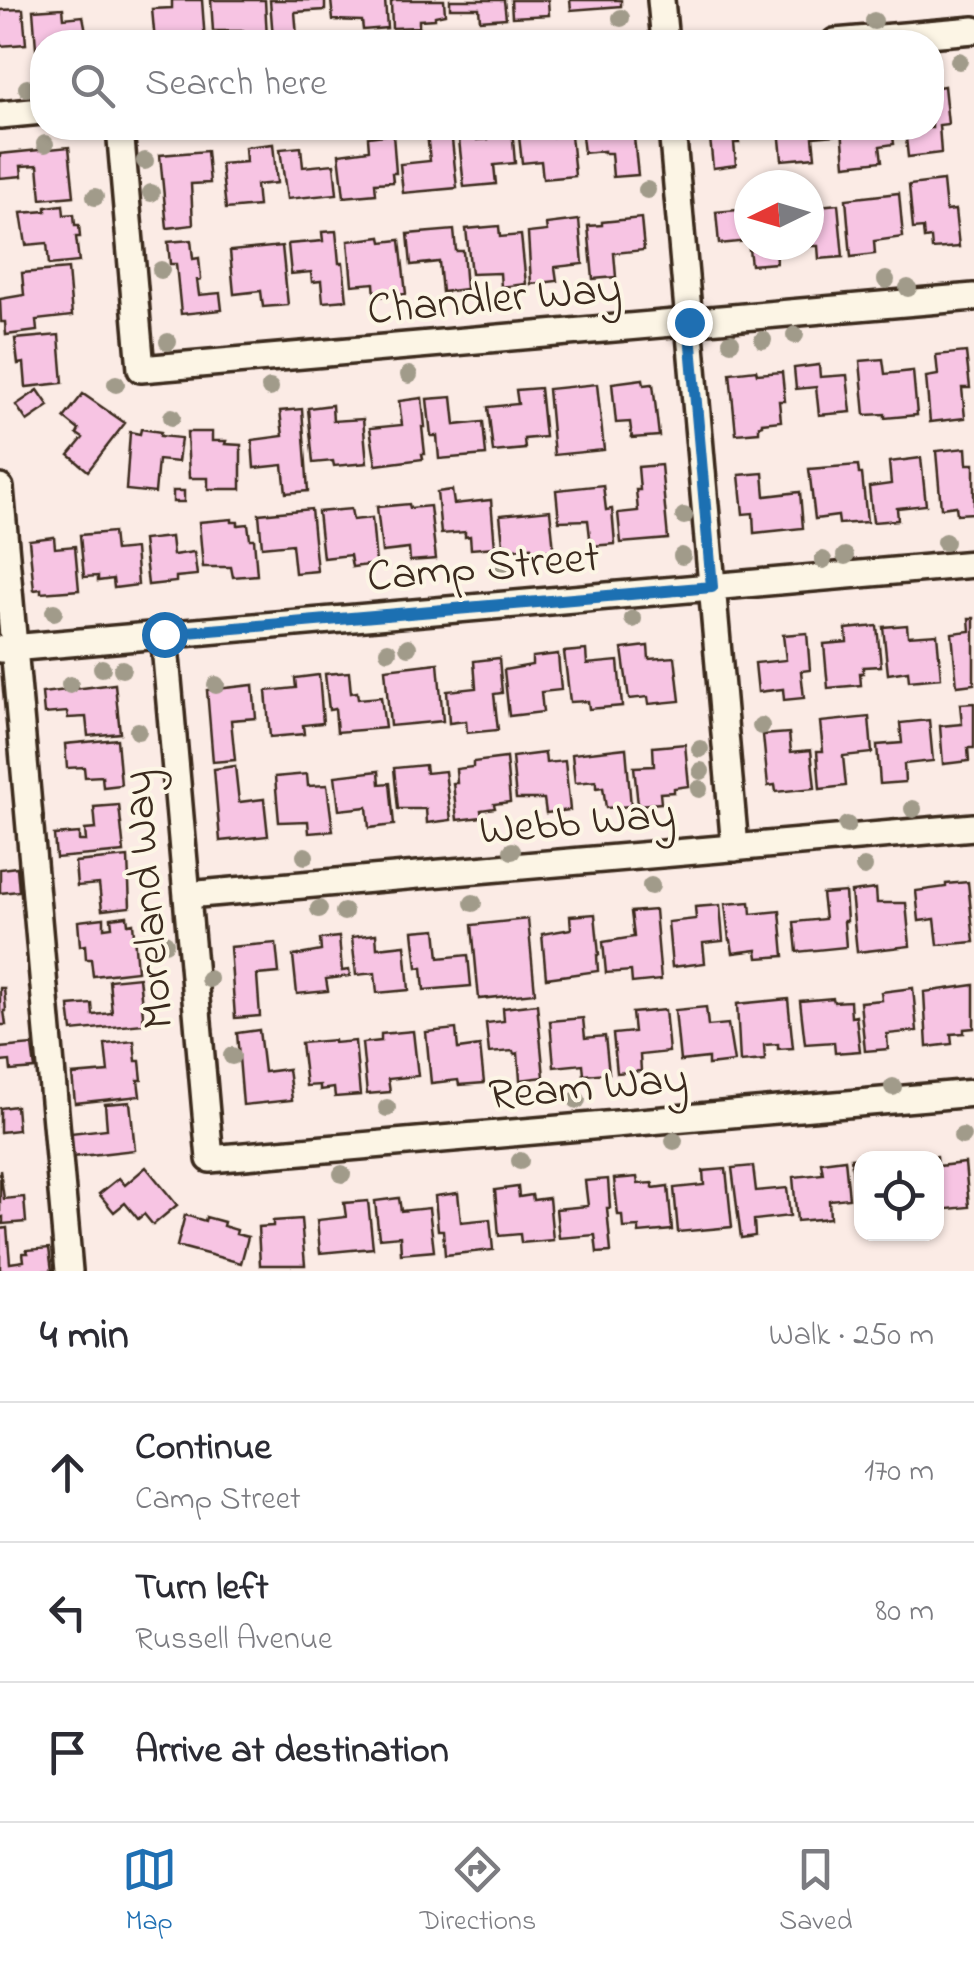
<!DOCTYPE html>
<meta charset="utf-8">
<style>
:root{--surface:#fff;--page:#f7f7f7;--text:#2b2b33;--muted:#7c7c81;--line:#e1e1e2;--accent:#1f6fb2}
body{margin:0;font-family:"Indie Flower",sans-serif;background:var(--page);color:var(--text)}
.controls{position:absolute;right:30px;bottom:30px;display:grid;overflow:hidden;border-radius:20px;box-shadow:0 2px 8px #0004}
.controls button{width:90px;height:90px;display:grid;place-items:center;padding:0;border:0;border-bottom:2px solid var(--line);background:var(--surface);color:var(--text);font:50px sans-serif}
.compass{position:absolute;left:734px;top:170px;width:90px;height:90px;border-radius:50%;background:var(--surface);box-shadow:0 2px 8px #0004;rotate:265deg}
.stop{position:absolute;width:30px;height:30px;margin:-22px;border:8px solid #1f6fb2;border-radius:50%;background:#fff}
.stop.end{background:#1f6fb2;border-color:#fff;box-shadow:0 2px 10px #0008}
.list{margin:0;padding:0;list-style:none}
h2{display:flex;justify-content:space-between;align-items:center;height:130px;margin:0;padding:0 40px;font-size:42px}
h2 small{font-size:32px;font-weight:400;color:var(--muted)}
.list li{display:grid;grid-template-columns:65px 1fr auto;gap:30px;align-items:center;box-sizing:border-box;height:140px;padding:0 40px;border-top:2px solid var(--line)}
.list b{display:block;font-size:38px;white-space:nowrap}
.list p{margin:0;font-size:32px;white-space:nowrap;color:var(--muted)}
.list em{font-size:32px;font-style:normal;color:var(--muted)}
.icon{flex:none;width:55px;height:55px;fill:none;stroke:currentColor;stroke-width:2;stroke-linecap:round;stroke-linejoin:round}
.map{position:relative;flex:none;width:974px;height:1271px;overflow:hidden}
.search{position:absolute;background:var(--surface);box-shadow:0 2px 8px #0004;left:30px;right:30px;top:30px;height:110px;display:flex;align-items:center;gap:25px;box-sizing:border-box;padding:0 35px;border-radius:40px;color:var(--muted);font-size:38px}
.sheet{height:550px;background:var(--surface)}
nav{display:flex;justify-content:space-around;align-items:center;box-sizing:border-box;height:140px;border-top:2px solid var(--line);background:var(--surface);font-size:28px;color:var(--muted)}
nav a{display:grid;justify-items:center;gap:5px}
nav .on{color:var(--accent)}
.map>svg:first-child{display:block}
.building{fill:#f7c4e3;stroke:#3b2a1e;stroke-width:2.5}
.lines{fill:none;stroke-linecap:round;stroke-linejoin:round}
.minor-casing{stroke:#3b2a1e;stroke-width:32}
.minor{stroke:#fcf5e5;stroke-width:25}
.tree{fill:#a19b8a}
.route{stroke:#1f6fb2;stroke-width:12}
.labels{text-anchor:middle;stroke-width:8;stroke-linejoin:round;paint-order:stroke}
.street-label{font-size:45px;fill:#3b2a1e;stroke:#fcf5e5}
</style>
<div class="map">
<svg width="974" height="1271" viewBox="0 0 974 1271">
<rect width="100%" height="100%" fill="#fbebe5"/>
<filter id="ink" filterUnits="userSpaceOnUse"><feTurbulence type="fractalNoise" baseFrequency=".01" numOctaves="2"/><feDisplacementMap in="SourceGraphic" scale="20" xChannelSelector="R" yChannelSelector="G"/><feConvolveMatrix kernelMatrix="1 2 1 2 8 2 1 2 1" color-interpolation-filters="sRGB"/></filter>
<g filter="url(#ink)">
<!-- building -->
<path class="building" d="M172,0h30l3,42h-50l-3,-33 20,-1z
M211,0h54l2,39 -23,1 -1,-9h-30z
M270,0h55v10l-30,2 2,24 -24,2z
M331,0h54l2,28 -24,2 -1,-9 -29,-1z
M393,0h51l1,14 -10,2v3l-16,1v7l-27,1 -1,-26z
M450,0h54l2,18 -26,2 -1,-12h-29z
M511,0h37l1,15 -37,2z
M570,0h51v6l-50,4z
M63,8l1,10 19,-2 5,26h-46v17l-5,1 -4,-50z
M23,9l3,35 -26,2v-36z
M944,86l4,38 -9,1 2,28 -33,4 -3,-29h27v-40z
M476,128l1,12 11,-1 -1,-11h25l3,35 -21,2 2,19 -32,3 -6,-57z
M518,128h24l1,6h8v3l20,-2 4,41 -32,3 -2,-18 -19,2z
M581,128h52l5,47 -25,2 -2,-24h-7v-2l-20,2z
M709,128h51l1,9 -23,2 1,4h-5l2,22 -23,3z
M779,128h55l1,7 -22,2 2,20 -33,3z
M842,128h50l2,16 -14,2 2,15 -37,4z
M451,130l6,58 -54,5 -3,-29 30,-3 -3,-28z
M393,134l3,39h-4l1,9 -18,1 1,11 -32,3 -5,-43 30,-4 -1,-13z
M273,144l4,39 -21,2 2,21 -32,3 -5,-45 25,-2 -1,-15z
M69,147l5,49 -33,3 -3,-34 -17,1 1,10 -22,2v-24z
M301,147l2,20 31,-3 3,30 -50,5 -7,-50z
M207,151l3,32 -19,1 2,41 -26,3 -7,-73z
M943,181l3,30 9,-1 4,37 -27,2 -1,-11 -7,1 -1,-11 -10,1 -4,-44z
M899,193l4,44 -29,4 1,13 -24,3 -5,-58z
M809,200h9v6l20,-2 5,53 -24,2 -1,-13h-29l20,-1z
M63,205l1,10 10,-1 1,11h4l1,12h-4l3,25 -30,3 -2,-22 -21,2 -5,-32 25,-2v-4z
M749,209v36h26l1,18 -25,2 -3,-24 -29,3 -3,-32z
M641,218l3,32 -30,3 2,24 -23,2 -5,-53 14,-1v-3z
M579,220l4,44 -28,3 2,14 -26,3 -3,-51 19,-2 -1,-7z
M499,226l1,11 21,-2 5,49 -25,3 -1,-14 -29,1 -5,-45z
M454,230l2,21h7l3,38 -24,3 -3,-30 -28,3 -3,-31z
M336,231l3,32h4l4,37 -24,2 -2,-21 -9,1 -1,-10 -20,2 -3,-30 35,-3 -1,-9z
M381,237l1,5 18,-2 6,54 -31,3 -1,-14 -22,2 -4,-44z
M191,240l2,19 6,-1 2,21 -4,1 2,15 21,-2 2,17 -41,4 -5,-50h-6l-2,-22z
M282,246l6,59 -25,2 -2,-16 -27,3 -4,-43z
M68,269l4,47 -36,4 1,11 -31,4 -1,-13h-4l-1,-23 24,-4 -2,-22z
M59,335l4,48 -37,4 -2,-24 -6,1 -3,-25z
M966,352l4,36h-8l3,30 -35,4 -4,-45 12,-2 -2,-20z
M883,359l2,15 28,-3 4,44 -32,3v-4l-20,1 -5,-54z
M819,365l1,12 27,-2 4,37 -32,3 -3,-28 -20,2 -2,-21z
M756,370l1,4 25,-2 3,29h-6l2,20 -19,2v2l-3,1v6l-23,2 -6,-61z
M643,379l1,6 9,-1 6,52 -27,2 -2,-16 -14,1 -4,-40z
M597,384l7,66 -50,5 -6,-66z
M540,388l5,49 -21,2 1,10 -32,3 -5,-45 30,-3 -2,-14z
M38,390l11,16 -22,15 -11,-16z
M83,394l42,29 -37,48 -19,-16 14,-17 -6,-4 2,-4 -15,-12z
M452,397l3,28 28,-3 3,33 -47,4 -2,-23h-6l-4,-37z
M422,398l3,29h-3l3,27h-3l1,5 -47,6 -6,-37 32,-3 -3,-24z
M332,405l1,16 30,-2 4,44 -33,3 -1,-5 -20,2 -5,-55z
M302,409l6,82 -22,2 -3,-28 -29,3 -2,-28 31,-4 -3,-25z
M141,429l20,3 -1,4 21,2 -3,24 -20,-2 -3,33 -29,-3 4,-58 10,2z
M187,432h25v9h14l-1,3 16,1v44h-33v-11h-19z
M966,448l1,16h7v49l-17,1 -1,-8 -15,2 -5,-57z
M921,458l5,47 -29,3 1,12 -25,2 -4,-35 22,-3 -2,-22z
M661,465l7,74 -47,4 -3,-30 20,-2 -2,-21h4l-2,-23z
M858,465l1,9h3l5,48 -28,2 -1,-8 -23,3 -6,-50z
M763,473l2,23 35,-4 3,36 -49,5 -1,-20 -10,1 -4,-39z
M603,485l3,25 6,-1 3,35 -24,2 -3,-26 -29,1 -3,-31z
M452,490l2,14 37,-4 4,47 -24,2 -1,-13 -5,1v-5l-24,2 -4,-42z
M173,491h11v11h-11z
M409,504l1,4 20,-2 6,53 -26,2 -1,-12 -27,3 -5,-45z
M311,509l6,62 -22,2 -3,-29 -30,3 -3,-33z
M351,509l2,11 19,-2 4,46 -24,3 -2,-12 -27,3 -5,-46z
M550,510l4,40 -22,2 -1,-5 -25,3v-6h-3l-3,-29z
M232,519v3h6v3l10,-1 2,15h4l3,36 -24,2 -2,-10h-28l-4,-45z
M113,532l2,19 20,-2 3,36 -24,3 -1,-9 -15,2v-5l-14,1 -4,-42z
M54,537l1,11 20,-2 4,44 -38,3v-4l-7,1 -5,-50z
M171,537l2,18 21,-3 3,23 -21,2v5l-28,3 -5,-45z
M969,618h5v66l-17,2 -5,-53 18,-2z
M907,625l1,11 29,-2 4,44 -32,3 -1,-10 -20,3 -5,-47z
M877,626l4,40 -18,1v6h-3l1,12 -33,3 -4,-44 23,-2 -1,-13z
M807,633l3,37 -9,1 3,27 -20,2 -1,-11 -25,3 -3,-29 31,-3 -3,-25z
M648,646l1,13 26,-2 5,44 -31,3 -1,-7 -19,2 -7,-50z
M586,650l1,14 31,-3 4,45 -33,3 -1,-8 -18,1 -6,-50z
M558,654l3,36 -20,2 2,20 -34,4 -5,-46 28,-5v-8z
M499,658l3,35 -8,1 4,36 -31,3 -1,-12 -17,2 -2,-32 29,-3 -2,-27z
M438,663l5,58 -53,5 -5,-57z
M349,672l2,21 6,-1 1,7 23,-2 4,31 -48,4 -2,-23 -6,1 -4,-36z
M319,675l4,48 -20,2 1,9 -34,3 -4,-46 30,-3 -1,-10z
M115,684l5,49 -32,3 -2,-19 -18,1 -1,-6 -23,2 -2,-21z
M253,685l3,33 -25,2 4,40 -22,2 -6,-72z
M974,703v45h-6l1,13 -26,3 -3,-38 22,-2 -2,-20z
M869,717l3,36 -29,3 3,30 -26,3 -3,-38h6l-3,-29z
M929,720l4,41 -29,3 1,18 -25,2 -3,-39 25,-2 -2,-20z
M789,733l2,19 20,-2 4,38 -39,4 -1,-7 -7,1 -5,-51z
M117,739l4,46 -18,2 -1,-11 -17,1 -1,-10 -17,1 -2,-24z
M685,744l4,42 -15,2v4l-14,1 1,10 -23,2 -4,-38 20,-1 -1,-19z
M626,748l5,58 -25,2 -3,-21 -7,1v-7l-21,2 -3,-29z
M545,753l1,10 19,-2 5,49 -24,3 -2,-14h-28l-4,-42z
M506,758l4,44 -16,2 1,4 -14,2 1,7 -25,3 -4,-37h4l-1,-14 17,-2v-5z
M425,765l1,8 19,-2 6,49 -24,3 -1,-14h-28l-4,-41z
M235,766l4,36 25,-3 4,37 -48,5 -6,-72z
M379,771l1,13 10,-1 4,42 -25,3 -2,-21 -28,3 -4,-34z
M307,774l1,12 19,-1 6,46 -24,2 -1,-12 -29,1 -4,-45z
M119,805l5,47 -68,6 -2,-23 25,-2v8h7l-1,-11 11,-1 -2,-22z
M128,857l2,50 -28,3 -3,-26 -22,2 -2,-24z
M17,867l2,24 -19,2v-24z
M968,882l6,60 -36,3 -3,-26 -16,2 -3,-30 30,-4v-3z
M876,889l1,14h29l4,43 -53,6 -6,-60z
M845,892l2,29h-3l2,26 -49,5 -3,-30 31,-3 -3,-25z
M750,902l1,12 29,-3 4,45 -26,2 -1,-8 -24,3 -2,-13h-2l-4,-36z
M720,905l3,36 -20,2 2,20 -33,4 -4,-45 28,-3 -1,-12z
M655,910l6,70 -29,3 -1,-12 -25,2 -3,-31 31,-5 -3,-25z
M595,914l4,41h-2l1,16 -52,7 -4,-44 29,-5 -1,-13z
M127,916l1,8 5,-1 4,48 -44,5 -2,-17h-5l-1,-14 -5,1 -2,-25 26,-3v10l8,-1 -1,-9z
M528,919l7,74 -56,6 -7,-74z
M436,929l3,29 29,-3 3,31 -47,4 -2,-23 -5,1 -4,-37z
M376,934l1,14 28,-3 4,45 -32,3 -2,-20 -19,2 -4,-38z
M339,937l3,34 7,-1 1,6 -24,3 2,12 -31,3 -4,-38 28,-5 -1,-12z
M276,943l3,30 -22,2 3,41 -25,2 -5,-71z
M139,977l5,47 -72,7 -3,-25 23,-2 1,11 19,-2 -3,-33z
M974,985v43l-10,1v4l-13,1 1,10 -25,3 -3,-55z
M0,988h4l2,23h-2l2,14h-6z
M913,988l4,43 -30,3 1,15 -23,2 -5,-49 22,-2 -1,-8z
M833,998l1,4 16,-1 1,16 5,-1 4,35 -25,2 -1,-11 -29,2 -5,-43z
M788,999l5,49 -15,1v-5l-14,1 1,15 -25,2 -3,-58z
M537,1004l7,73 -24,3 -2,-27 -4,1 -1,-3 -24,2 -3,-30 18,-2 -1,-13z
M706,1007l2,19 20,-2 6,38 -26,3v-7l-28,3 -5,-51z
M665,1010l4,42 -29,3 1,16 -24,2 -4,-39 21,-2 -2,-19z
M583,1018l2,20 20,-2 4,37 -25,2 -1,-11 -29,3 -4,-46z
M456,1029l2,20 22,-3 4,37 -25,2 -1,-5 -27,3 -5,-51z
M259,1030l5,42 24,-3 4,31 -49,5 -6,-72z
M413,1031l5,45 -30,3 2,13 -23,2 -5,-51 19,-2v-7z
M334,1040v3l21,-2 5,54 -25,2 -1,-9 -14,2v-5l-14,1 -5,-43z
M134,1041l2,20h4l2,19h-4l2,16 -65,7 -3,-28 36,-3 -3,-28z
M32,1045l3,24 -24,2 -1,-10 -10,1v-14z
M130,1102l5,48 -63,7 -2,-24 37,-4 -2,-25z
M16,1106l2,24 -18,2v-24z
M876,1156v2h-14v36l-7,1 -4,-37z
M937,1156l1,10 27,-3 4,44 -31,3 -2,-52h-23z
M845,1159l4,39 -20,2 1,18 -33,3 -4,-44 30,-3 -2,-12z
M753,1166l3,25 31,-3 3,28 -36,4 1,16 -14,2 -9,-70z
M146,1167l31,38 -24,20 -9,-11 -6,5 -13,-16 -11,9 -15,-18 20,-16 6,7z
M726,1169l6,58 -54,5 -4,-44 30,-3 -1,-14z
M0,1170l4,29 20,-2 2,25 -23,2v-7l-3,1z
M637,1177l1,7 15,-1v5l15,-2 4,44 -33,3v-6l-16,1 -1,-13h-4l-4,-36z
M608,1179l2,29h-3l4,44 -14,1 -2,-18 -36,3 -3,-29 32,-3 -3,-25z
M518,1187l1,10 13,-2 1,5 16,-2 4,42 -32,3 -1,-9 -21,2 -4,-46z
M458,1193l3,29 29,-3 3,31 -48,5 -2,-25h-5l-3,-34z
M399,1198l2,13 28,-3 5,43 -33,3 -1,-18 -21,2 -4,-37z
M368,1201l5,47 -53,5 -3,-33 29,-3 -2,-14z
M185,1215l20,6 1,-4 18,5 -1,4 14,4 -1,4 12,3 -7,26 -64,-17z
M301,1219l4,46h-45l-2,-38 15,-1v-5z
M7,1228l3,35 14,-2 -1,-8h5l-1,-3 22,-2 3,23h-52v-42z"/>
<g class="lines">
<defs>
<path id="minor" d="M661,0l4,42
M835,42l139,-12
M0,115l42,-4
M120,128l21,241 833,-72
M672,128l63,720
M0,488l69,783
M164,634l46,525 764,-66
M0,649l974,-85
M187,895l787,-68"/>
</defs>
<!-- minor casing -->
<use href="#minor" class="minor-casing"/>
<!-- minor -->
<use href="#minor" class="minor"/>
</g>
<!-- trees -->
<g class="tree">
<circle cx="621" cy="18" r="9"/>
<circle cx="874" cy="21" r="9"/>
<circle cx="959" cy="61" r="9"/>
<circle cx="27" cy="88" r="9"/>
<circle cx="45" cy="144" r="9"/>
<circle cx="145" cy="161" r="9"/>
<circle cx="647" cy="190" r="9"/>
<circle cx="151" cy="193" r="9"/>
<circle cx="95" cy="197" r="9"/>
<circle cx="161" cy="270" r="9"/>
<circle cx="886" cy="280" r="9"/>
<circle cx="908" cy="288" r="9"/>
<circle cx="795" cy="335" r="9"/>
<circle cx="763" cy="340" r="9"/>
<circle cx="168" cy="342" r="9"/>
<circle cx="731" cy="342" r="9"/>
<circle cx="409" cy="375" r="9"/>
<circle cx="116" cy="384" r="9"/>
<circle cx="270" cy="388" r="9"/>
<circle cx="172" cy="417" r="9"/>
<circle cx="684" cy="516" r="9"/>
<circle cx="945" cy="542" r="9"/>
<circle cx="682" cy="556" r="9"/>
<circle cx="845" cy="556" r="9"/>
<circle cx="823" cy="560" r="9"/>
<circle cx="503" cy="571" r="9"/>
<circle cx="54" cy="612" r="9"/>
<circle cx="633" cy="619" r="9"/>
<circle cx="408" cy="647" r="9"/>
<circle cx="388" cy="651" r="9"/>
<circle cx="102" cy="668" r="9"/>
<circle cx="122" cy="669" r="9"/>
<circle cx="70" cy="685" r="9"/>
<circle cx="216" cy="685" r="9"/>
<circle cx="761" cy="726" r="9"/>
<circle cx="138" cy="731" r="9"/>
<circle cx="700" cy="749" r="9"/>
<circle cx="701" cy="771" r="9"/>
<circle cx="699" cy="789" r="9"/>
<circle cx="913" cy="809" r="9"/>
<circle cx="847" cy="825" r="9"/>
<circle cx="512" cy="851" r="9"/>
<circle cx="305" cy="856" r="9"/>
<circle cx="864" cy="867" r="9"/>
<circle cx="651" cy="886" r="9"/>
<circle cx="473" cy="903" r="9"/>
<circle cx="319" cy="909" r="9"/>
<circle cx="344" cy="912" r="9"/>
<circle cx="165" cy="943" r="9"/>
<circle cx="209" cy="979" r="9"/>
<circle cx="232" cy="1056" r="9"/>
<circle cx="893" cy="1087" r="9"/>
<circle cx="577" cy="1100" r="9"/>
<circle cx="387" cy="1108" r="9"/>
<circle cx="962" cy="1136" r="9"/>
<circle cx="674" cy="1141" r="9"/>
<circle cx="520" cy="1161" r="9"/>
<circle cx="342" cy="1174" r="9"/>
</g>
</g>
<g class="lines" filter="url(#ink)">
<!-- route -->
<path class="route" d="M164,634l548,-47 -23,-265"/>
</g>
<g class="labels">
<!-- street labels -->
<g class="street-label">
<text transform="translate(494 296) rotate(-5)" y="16">Chandler Way</text>
<text transform="translate(483 564) rotate(-5)" y="16">Camp Street</text>
<text transform="translate(577 819) rotate(-5)" y="16">Webb Way</text>
<text transform="translate(145 900) rotate(-95)" y="16">Moreland Way</text>
<text transform="translate(588 1084) rotate(-5)" y="16">Ream Way</text>
</g>
</g>
</svg>
<div class="controls">
<button><svg class="icon" aria-label="locate" viewBox="0 0 24 24"><circle cx="12" cy="12" r="6"/><path d="M12 2v4M12 18v4M2 12h4M18 12h4"/></svg></button>
</div>
<svg class="compass" viewBox="-18 -18 36 36"><path d="M0-13l5 13h-10z" fill="#e53935"/><path d="M0 13l5-13h-10z" fill="#7c7c81"/></svg>
<div class="stop" style="left:164px;top:634px"></div>
<div class="stop end" style="left:689px;top:322px"></div>
<div class="search"><svg class="icon" aria-label="search" viewBox="0 0 24 24"><circle cx="10" cy="10" r="6"/><path d="M15 15l6 6"/></svg>Search here</div>
</div>
<section class="sheet">
<h2>4 min<small>Walk · 250 m</small></h2>
<ul class="list">
<li><svg class="icon" aria-label="ahead" viewBox="0 0 24 24"><path d="M12 20V5M6 11l6-6 6 6"/></svg><div><b>Continue</b><p>Camp Street</p></div><em>170 m</em></li>
<li><svg class="icon" aria-label="left" viewBox="0 0 24 24"><path d="M17 20v-9H6M10 6l-5 5 5 5"/></svg><div><b>Turn left</b><p>Russell Avenue</p></div><em>80 m</em></li>
<li><svg class="icon" aria-label="arrive" viewBox="0 0 24 24"><path d="M6 21V4h12l-3 4 3 4H6"/></svg><div><b>Arrive at destination</b></div></li>
</ul>
</section>
<nav>
<a class="on"><svg class="icon" aria-label="map" viewBox="0 0 24 24"><path d="M3 6l6-2 6 2 6-2v14l-6 2-6-2-6 2zM9 4v14M15 6v14"/></svg>Map</a>
<a><svg class="icon" aria-label="directions" viewBox="0 0 24 24"><path d="M12 3l9 9-9 9-9-9zM9 14v-3h6M13 9l2 2-2 2"/></svg>Directions</a>
<a><svg class="icon" aria-label="saved" viewBox="0 0 24 24"><path d="M7 4h10v16l-5-4-5 4z"/></svg>Saved</a>
</nav>
